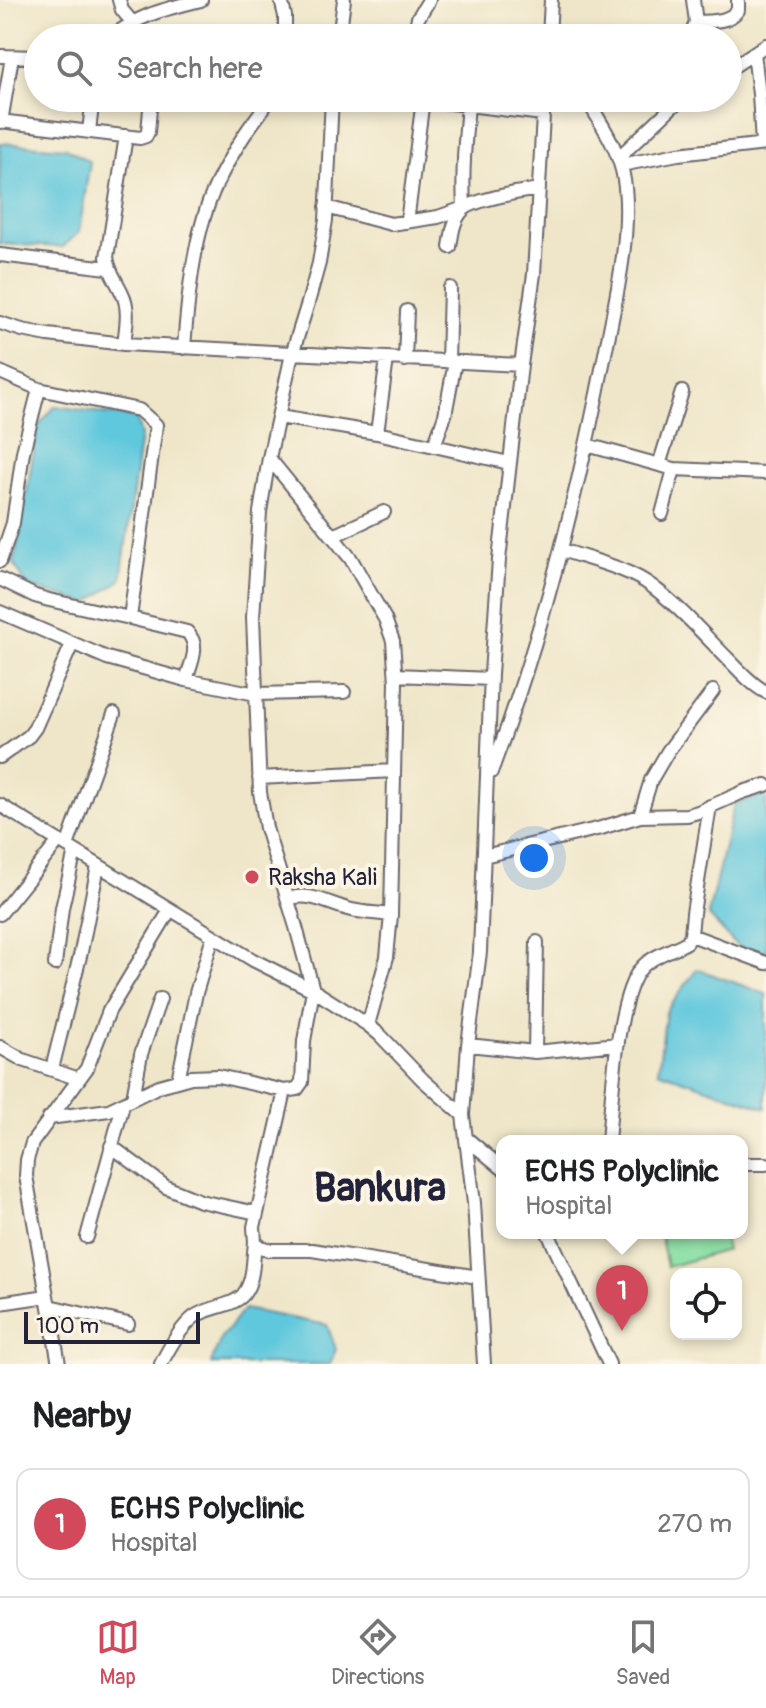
<!DOCTYPE html>
<style>
:root{--surface:#fff;--page:#f6f6f6;--text:#202124;--muted:#757577;--line:#e0e0e0;--accent:#d1495b}
body{margin:0;font-family:Pangolin,sans-serif;background:var(--page);color:var(--text)}
.controls{position:absolute;right:24px;bottom:24px;display:grid;overflow:hidden;border-radius:16px;box-shadow:0 4px 12px #0003}
.controls button{width:72px;height:72px;display:grid;place-items:center;padding:0;border:0;border-bottom:2px solid var(--line);background:var(--surface);color:var(--text);font:40px sans-serif}
.scale{position:absolute;left:24px;bottom:20px;width:176px;box-sizing:border-box;padding-left:8px;border:4px solid #22223b;border-top:0;font-size:22px;line-height:28px;white-space:nowrap;color:#22223b;-webkit-text-stroke:6px #fcf5e5;paint-order:stroke}
.you{position:absolute;left:534px;top:858px;width:28px;height:28px;margin:-20px;border:6px solid #fff;border-radius:50%;background:#1a73e8;box-shadow:0 0 0 12px #1a73e833}
.badge{display:grid;place-items:center;width:52px;height:52px;border-radius:50%;background:var(--accent);color:#fff;font-size:26px;font-weight:700}
.pin{position:absolute;translate:-50% -66px;filter:drop-shadow(0 2px 4px #0008)}
.pin::after{content:'';position:absolute;top:42px;width:28px;height:24px;background:inherit;clip-path:polygon(0 0,100% 0,50% 100%)}
.popup{position:absolute;left:496px;top:1135px;width:252px;height:104px;box-sizing:border-box;display:grid;place-content:center;border-radius:16px;background:var(--surface);filter:drop-shadow(0 2px 6px #0005);font-size:26px;white-space:nowrap;color:var(--muted)}
.popup b{font-size:30px;color:var(--text)}
.popup::after{content:'';position:absolute;left:50%;top:100%;margin-left:-16px;border:16px solid transparent;border-top-color:var(--surface)}
.list{margin:0;padding:0;list-style:none}
h2{display:flex;justify-content:space-between;align-items:center;height:104px;margin:0;padding:0 32px;font-size:34px}
h2 small{font-size:26px;font-weight:400;color:var(--muted)}
.list li{display:grid;grid-template-columns:52px 1fr auto;gap:24px;align-items:center;box-sizing:border-box;height:112px;margin:0 16px 16px;padding:0 16px;border:2px solid var(--line);border-radius:16px}
.list b{display:block;font-size:30px;white-space:nowrap}
.list p{margin:0;font-size:26px;white-space:nowrap;color:var(--muted)}
.list em{font-size:26px;font-style:normal;color:var(--muted)}
.icon{flex:none;width:44px;height:44px;fill:none;stroke:currentColor;stroke-width:2;stroke-linecap:round;stroke-linejoin:round}
.map{position:relative;flex:none;width:766px;height:1364px;overflow:hidden}
.search{position:absolute;background:var(--surface);box-shadow:0 4px 12px #0003;left:24px;right:24px;top:24px;height:88px;display:flex;align-items:center;gap:20px;box-sizing:border-box;padding:0 28px;border-radius:44px;color:var(--muted);font-size:30px}
.sheet{height:232px;background:var(--surface)}
nav{display:flex;justify-content:space-around;align-items:center;box-sizing:border-box;height:112px;border-top:2px solid var(--line);background:var(--surface);font-size:22px;color:var(--muted)}
nav a{display:grid;justify-items:center;gap:4px}
nav .on{color:var(--accent)}
.map>svg:first-child{display:block}
.green{fill:#89e0a4;stroke:#568170;stroke-width:2}
.water{fill:#61c8dd;stroke:#42758c;stroke-width:2}
.lines{fill:none;stroke-linecap:round;stroke-linejoin:round}
.minor-casing{stroke:#6a676d;stroke-width:16}
.minor{stroke:#fff;stroke-width:12}
.poi-dot{fill:#d1495b;stroke:#fcf5e5;stroke-width:3}
.labels{text-anchor:middle;stroke-width:8;stroke-linejoin:round;paint-order:stroke}
.poi-label{font-size:24px;fill:#22223b;stroke:#fcf5e5;text-anchor:start}
.town-label{font-size:40px;font-weight:bold;fill:#22223b;stroke:#fcf5e5}
</style>
<div class="map">
<svg width="766" height="1364" viewBox="0 0 766 1364">
<rect width="100%" height="100%" fill="#fcf5e5"/>
<filter id="ink" filterUnits="userSpaceOnUse"><feTurbulence type="fractalNoise" baseFrequency=".0125" numOctaves="2"/><feDisplacementMap in="SourceGraphic" scale="16" xChannelSelector="R" yChannelSelector="G"/><feConvolveMatrix kernelMatrix="1 2 1 2 8 2 1 2 1" color-interpolation-filters="sRGB"/></filter>
<filter id="wash" filterUnits="userSpaceOnUse"><feTurbulence type="fractalNoise" baseFrequency=".006" numOctaves="4" result="noise"/><feDisplacementMap in="SourceGraphic" scale="32" xChannelSelector="R" yChannelSelector="G"/><feGaussianBlur stdDeviation="1.8" result="paint"/><feColorMatrix in="noise" values="0 0 0 0 0 0 0 0 0 0 0 0 0 0 0 0 0 1.4 0 .05"/><feComposite in="paint" operator="in"/></filter>
<g filter="url(#wash)">
<rect width="100%" height="100%" fill="#efe6c9"/>
<!-- green -->
<path class="green" d="M660,1233h63l4,17 -60,17z"/>
<!-- water -->
<path class="water" d="M0,143l66,5 24,14 -11,70 -16,15 -63,-3z
M55,406l81,12 5,17 -20,145 -33,23 -60,-16 -14,-23 24,-137z
M766,795v160l-28,-8 -30,-32 26,-111z
M697,969l69,25v114l-108,-37 8,-59z
M244,1309l83,16 9,24 -6,15h-119l10,-26z"/>
</g>
<g filter="url(#ink)">
<g class="lines">
<defs>
<path id="minor" d="M119,0l3,10 10,12
M281,0l4,16v22
M696,22c15,-1 32,1 42,-12v-10
M111,38c28,-24 55,-29 90,-38
M339,38l5,-38
M413,38l5,-20 11,-18
M549,38l2,-38
M690,38l6,-16 -3,-22
M754,53l5,41 3,50
M0,56l38,1
M728,70l38,-25
M410,98l133,16
M0,121l140,17 6,-2 2,-4 3,-34
M1,122l11,-65
M89,131l4,-33
M618,158l55,-52 12,-8
M621,165l57,-11 88,-10
M326,207l65,17 47,-7 26,-9c-2,-35 1,-69 4,-103
M407,222l16,-122
M450,247c2,-12 3,-27 13,-37 11,-11 58,-18 76,-21
M0,255l108,13
M0,323l22,7 26,5 76,9 397,21
M124,344c2,-17 6,-36 -2,-51 -6,-13 -13,-21 -15,-36l19,-121
M184,348c4,-53 10,-117 33,-165 8,-16 18,-34 28,-49 8,-13 18,-23 25,-36
M405,360l2,-49
M448,362l2,-74
M0,372l39,17 100,21 17,15 -26,193 57,14c14,14 4,31 -1,48
M279,417l98,16 132,30
M377,433l10,-74
M587,445l87,24 92,4
M434,446l11,-31 10,-53
M269,458l82,101 34,60 8,22 3,41 -5,233 -4,42 -19,68
M659,465l23,-73
M662,514l12,-45
M333,536l51,-24
M562,550c28,10 67,18 91,37 28,21 51,48 76,73 11,11 23,25 37,32
M0,561l13,-38 10,-71 16,-63
M0,579l35,17 14,4 81,18
M0,612l107,46 79,22 70,14 88,-2
M396,675l95,4
M0,757l29,-21 6,-8 37,-84
M491,772c52,-137 87,-279 115,-423 10,-50 26,-118 18,-169 -4,-29 -23,-57 -38,-82
M259,778l135,-7
M0,805l253,155 60,30 55,35 12,10 43,45 40,35
M640,816l11,-36 17,-29 45,-60
M67,846l47,-132
M484,856l117,-28 39,-12 47,-1 11,-3 45,-20 23,-7
M288,899c23,-8 41,6 64,11 12,3 26,3 39,5
M0,914l59,-73
M691,935l75,28
M55,964l7,-56 13,-57
M468,1045l67,7 83,-8
M0,1047l23,13 56,19
M535,1052l2,-110
M52,1069l29,-117 17,-86
M178,1080l18,-87 17,-57
M285,1091l-31,136 1,15 6,5 9,3h42l166,27
M133,1098l8,-44 19,-55
M49,1118l60,-8 50,-24 32,-9 27,-1 67,15 12,-2 5,-7 2,-41 9,-51 -17,-63 -30,-99 -6,-36 -7,-175 7,-105 9,-54 23,-104 16,-51 11,-40 7,-43 6,-122
M466,1138l36,30
M608,1141c4,-39 8,-149 35,-175 11,-11 30,-16 44,-24l4,-7 2,-22 17,-107
M111,1146l55,41 34,14 57,12
M742,1164h24
M548,1233l61,131
M87,1237l36,-132
M0,1303l47,-7
M49,1306l79,18
M59,1364l-33,-188 1,-16 5,-17 55,-75 22,-57 61,-101
M161,1364c8,-16 19,-36 33,-47 13,-10 44,-11 51,-25 9,-13 8,-34 10,-50
M484,1364l-10,-161 -11,-88 5,-70 12,-93 11,-278 8,-114 22,-195 13,-91 10,-176"/>
</defs>
<!-- minor casing -->
<use href="#minor" class="minor-casing"/>
<!-- minor -->
<use href="#minor" class="minor"/>
</g>
</g>
<!-- markers -->
<circle class="poi-dot" cx="252" cy="877" r="8"/>
<g class="labels">
<!-- poi labels -->
<g class="poi-label">
<text x="268" y="885">Raksha Kali</text>
</g>
<!-- town labels -->
<g class="town-label">
<text x="380" y="1201">Bankura</text>
</g>
</g>
</svg>
<div class="controls">
<button><svg class="icon" aria-label="locate" viewBox="0 0 24 24"><circle cx="12" cy="12" r="6"/><path d="M12 2v4M12 18v4M2 12h4M18 12h4"/></svg></button>
</div>
<div class="scale">100 m</div>
<div class="you"></div>
<div class="pin badge" style="left:622px;top:1331px">1</div>
<div class="popup"><b>ECHS Polyclinic</b>Hospital</div>
<div class="search"><svg class="icon" aria-label="search" viewBox="0 0 24 24"><circle cx="10" cy="10" r="6"/><path d="M15 15l6 6"/></svg>Search here</div>
</div>
<section class="sheet">
<h2>Nearby<small></small></h2>
<ul class="list">
<li><span class="badge">1</span><div><b>ECHS Polyclinic</b><p>Hospital</p></div><em>270 m</em></li>
</ul>
</section>
<nav>
<a class="on"><svg class="icon" aria-label="map" viewBox="0 0 24 24"><path d="M3 6l6-2 6 2 6-2v14l-6 2-6-2-6 2zM9 4v14M15 6v14"/></svg>Map</a>
<a><svg class="icon" aria-label="directions" viewBox="0 0 24 24"><path d="M12 3l9 9-9 9-9-9zM9 14v-3h6M13 9l2 2-2 2"/></svg>Directions</a>
<a><svg class="icon" aria-label="saved" viewBox="0 0 24 24"><path d="M7 4h10v16l-5-4-5 4z"/></svg>Saved</a>
</nav>
